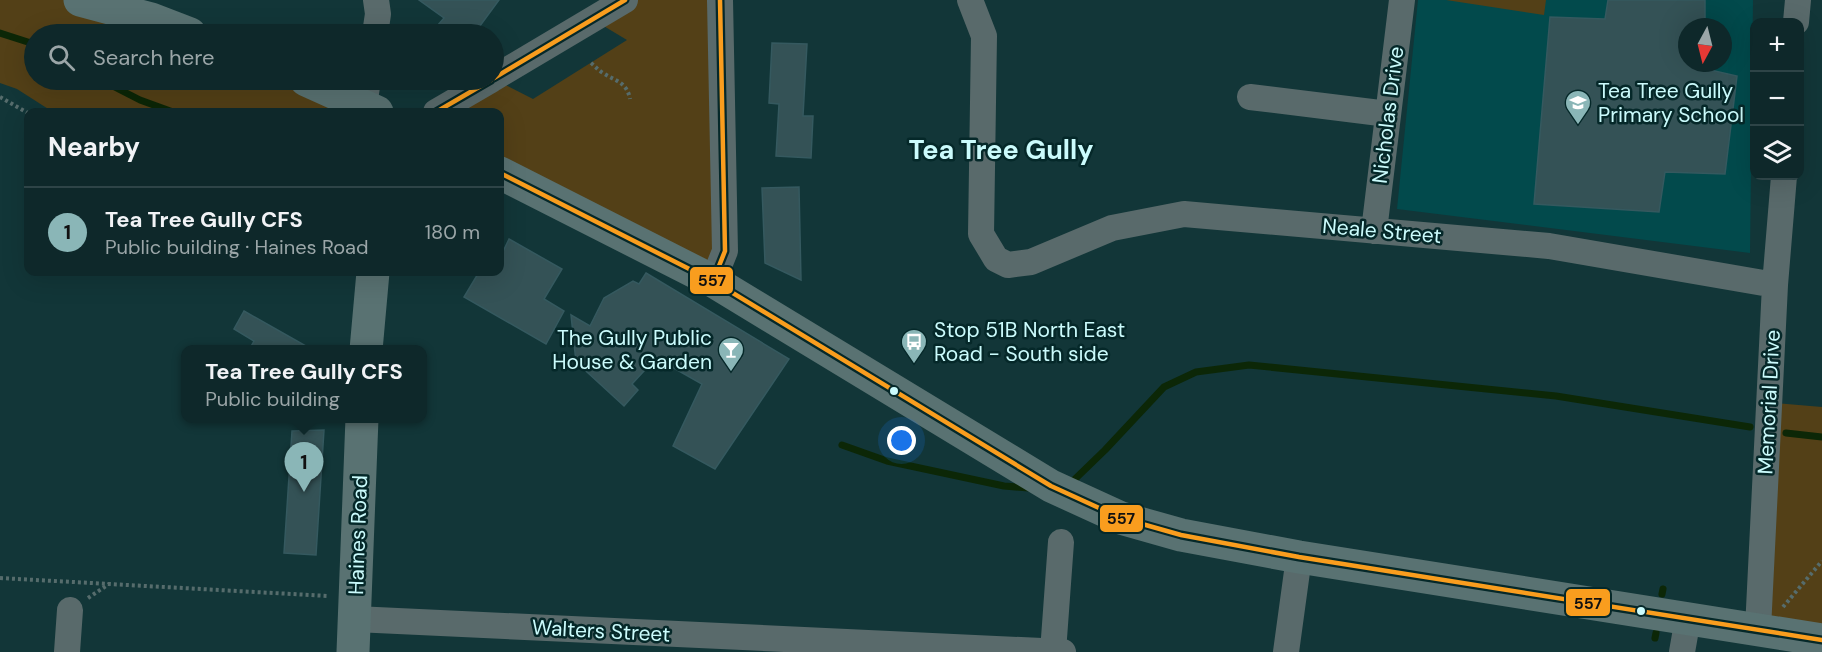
<!DOCTYPE html>
<meta charset="utf-8">
<style>
:root{--surface:#0e282a;--page:#1c3436;--text:#f1f3f6;--muted:#9ba6a8;--line:#2e4447;--accent:#8ab6b7}
body{margin:0;font-family:"DM Sans",sans-serif;background:var(--page);color:var(--text)}
.controls{position:absolute;right:18px;top:18px;display:grid;overflow:hidden;border-radius:12px;box-shadow:0 6px 24px #0002}
.controls button{width:54px;height:54px;display:grid;place-items:center;padding:0;border:0;border-bottom:2px solid var(--line);background:var(--surface);color:var(--text);font:30px sans-serif}
.compass{position:absolute;left:1678px;top:18px;width:54px;height:54px;border-radius:50%;background:var(--surface);box-shadow:0 6px 24px #0002;rotate:187deg}
.you{position:absolute;left:902px;top:441px;width:21px;height:21px;margin:-15px;border:4px solid #fff;border-radius:50%;background:#1a73e8;box-shadow:0 0 0 9px #1a73e833}
.badge{display:grid;place-items:center;width:39px;height:39px;border-radius:50%;background:var(--accent);color:#111;font-size:20px;font-weight:700}
.pin{position:absolute;translate:-50% -50px;filter:drop-shadow(0 2px 3px #0008)}
.pin::after{content:'';position:absolute;top:32px;width:21px;height:18px;background:inherit;clip-path:polygon(0 0,100% 0,50% 100%)}
.popup{position:absolute;left:181px;top:345px;width:246px;height:78px;box-sizing:border-box;display:grid;place-content:center;border-radius:12px;background:var(--surface);filter:drop-shadow(0 2px 4px #0005);font-size:20px;white-space:nowrap;color:var(--muted)}
.popup b{font-size:22px;color:var(--text)}
.popup::after{content:'';position:absolute;left:50%;top:100%;margin-left:-12px;border:12px solid transparent;border-top-color:var(--surface)}
.list{margin:0;padding:0;list-style:none}
h2{display:flex;justify-content:space-between;align-items:center;height:78px;margin:0;padding:0 24px;font-size:26px}
h2 small{font-size:20px;font-weight:400;color:var(--muted)}
.list li{display:grid;grid-template-columns:39px 1fr auto;gap:18px;align-items:center;box-sizing:border-box;height:90px;padding:0 24px;border-top:2px solid var(--line)}
.list b{display:block;font-size:22px;white-space:nowrap}
.list p{margin:0;font-size:20px;white-space:nowrap;color:var(--muted)}
.list em{font-size:20px;font-style:normal;color:var(--muted)}
.icon{flex:none;width:33px;height:33px;fill:none;stroke:currentColor;stroke-width:2;stroke-linecap:round;stroke-linejoin:round}
.map{position:relative;flex:none;width:1822px;height:652px;overflow:hidden}
.search{position:absolute;background:var(--surface);box-shadow:0 6px 24px #0002;left:24px;top:24px;width:480px;height:66px;display:flex;align-items:center;gap:15px;box-sizing:border-box;padding:0 21px;border-radius:33px;color:var(--muted);font-size:22px}
.panel{position:absolute;background:var(--surface);box-shadow:0 6px 24px #0002;left:24px;top:108px;width:480px;height:168px;border-radius:12px}
.map>svg:first-child{display:block}
.built{fill:#024a4c;fill-rule:evenodd}
.green{fill:#534017}
.lines{fill:none;stroke-linecap:round;stroke-linejoin:round}
.stream{stroke:#0c2707;stroke-width:7}
.building{fill:#345256;stroke:#35595f;stroke-width:1.5}
.path{stroke:#566c6c;stroke-width:4;stroke-dasharray:3 3;stroke-linecap:butt}
.minor{stroke:#596a6b;stroke-width:26}
.major{stroke:#597272;stroke-width:33}
.bus-1-casing{stroke:#052829;stroke-width:9}
.bus-1{stroke:#f99d1e;stroke-width:4.5}
.bus-dot{fill:#cbfbfc;stroke:#052829;stroke-width:2}
.labels{text-anchor:middle;stroke-width:5;stroke-linejoin:round;paint-order:stroke}
.poi-label{font-size:21px;fill:#cbfbfc;stroke:#052829;text-anchor:start}
.street-label{font-size:21px;fill:#cbfbfc;stroke:#052829}
.district-label{font-size:27px;font-weight:bold;fill:#cbfbfc;stroke:#052829}
.line-badge{stroke:#052829;stroke-width:2}
.pale-badge-label{font-size:16px;text-anchor:middle;font-weight:bold;fill:#111}
</style>
<div class="map">
<svg width="1822" height="652" viewBox="0 0 1822 652">
<rect width="100%" height="100%" fill="#123638"/>
<!-- built -->
<path class="built" d="M1418,0h335l-3,253 -353,-44zM1687,27h36v36h-36z"/>
<!-- green -->
<path class="green" d="M0,0h80l110,34h-156v46h272l71,32h-324l-36,-23 -17,-6z
M625,0h95l-7,281 -213,-108v-61h-64l58,-33 39,20 94,-59 -35,-21z
M1446,0h100l-2,15z
M1775,403l47,4v233l-64,-11z"/>
<g class="lines">
<!-- stream -->
<path class="stream" d="M0,33l34,11
M101,80l39,20 33,12
M1786,433l36,4
M842,445l45,16 117,25 25,2
M1074,480l31,-30 59,-63 32,-15 53,-7 307,31 194,31
M1662,594l1,-5
M1655,638l1,-5"/>
</g>
<!-- building -->
<path class="building" d="M419,0h80l-25,34h-25l-12,-8 7,-8z
M1608,0h97v27h-18v36h19v6l31,7 -12,98 -60,-2 -6,40 -125,-8 16,-187 55,2z
M772,43l35,1 -4,72h10l-2,42 -35,-2 3,-52 -10,-1z
M799,187l2,93 -36,-17 -3,-75z
M509,239l53,30 -18,30 20,12 -18,33 -82,-47 15,-25h21v-14z
M646,273l143,86 -74,110 -42,-23 29,-62 -46,-26 -24,26 6,6 -14,16 -48,-44 -5,-47 19,11 14,-28 29,-17 6,3z
M244,311l69,39h-64l5,-9 -20,-12z
M324,430l-8,125 -32,-2 8,-122z"/>
<g class="lines">
<!-- path -->
<path class="path" d="M591,63c4,3 7,7 12,10 12,8 24,9 27,26
M0,97l28,16
M0,578l328,18
M88,598l21,-14
M1783,607l39,-46"/>
<!-- minor -->
<path class="minor" d="M970,0l14,36 -3,198 15,25 12,6 23,-3 81,-34 72,-14 365,32 226,39
M1796,22l2,-22
M375,34l3,-20 -2,-14
M494,78l131,-78
M1250,97l138,17
M364,106l4,-26
M436,112l55,-32
M1374,231l28,-231
M713,281l12,-30 -5,-251
M355,619l708,33
M1758,629l17,-344 9,-109
M67,652l3,-42
M1053,652l8,-110
M1286,652l13,-95
M1682,652l6,-34"/>
<!-- major -->
<path class="major" d="M80,0l71,19 39,15
M306,80l71,32
M500,173l213,108 338,205 70,32 60,17 118,22 523,83
M366,350l7,-78
M353,652l9,-234"/>
<defs>
<path id="bus-1" d="M494,78l131,-78
M436,112l55,-32
M500,173l213,108 338,205 70,32 60,17 118,22 523,83
M713,281l12,-30 -5,-251"/>
</defs>
<!-- bus-1 casing -->
<use href="#bus-1" class="bus-1-casing"/>
<!-- bus-1 -->
<use href="#bus-1" class="bus-1"/>
</g>
<!-- icons -->
<defs>
<symbol id="school-pin" viewBox="-11 -11 22 30"><path d="M0 17L-7.5 6A9.5 9.5 0 1 1 7.5 6Z" fill="#8ab6b7" stroke="#052829"/><path d="M0-5L7-2L0 1L-7-2ZM-4 1L0 2.5L4 1V4Q0 6-4 4Z" fill="#fff"/></symbol>
<symbol id="bus-pin" viewBox="-11 -11 22 30"><path d="M0 17L-7.5 6A9.5 9.5 0 1 1 7.5 6Z" fill="#8ab6b7" stroke="#052829"/><path d="M-5-6H5V4H4V6H2V4H-2V6H-4V4H-5ZM-3.5-4V0h7V-4ZM-3.5 1.2v1.5H-2V1.2ZM2 1.2v1.5H3.5V1.2Z" fill="#fff"/></symbol>
<symbol id="bar-pin" viewBox="-11 -11 22 30"><path d="M0 17L-7.5 6A9.5 9.5 0 1 1 7.5 6Z" fill="#8ab6b7" stroke="#052829"/><path d="M-6-5H6L.8 .8V4.5H3.5V6h-7V4.5H-.8V.8Z" fill="#fff"/></symbol>
</defs>
<g fill-rule="evenodd">
<use href="#school-pin" x="1563" y="88" width="30" height="40"/>
<use href="#bus-pin" x="899" y="327" width="30" height="40"/>
<use href="#bar-pin" x="716" y="335" width="30" height="40"/>
</g>
<!-- markers -->
<g class="bus-dot">
<circle cx="894" cy="391" r="5"/>
<circle cx="1641" cy="611" r="5"/>
</g>
<g class="labels">
<!-- poi labels -->
<g class="poi-label">
<text x="1598" y="98">Tea Tree Gully<tspan x="1598" dy="24">Primary School</tspan></text>
<text x="934" y="337">Stop 51B North East<tspan x="934" dy="24">Road - South side</tspan></text>
<text x="712" y="345" text-anchor="end">The Gully Public<tspan x="712" dy="24">House &amp; Garden</tspan></text>
</g>
<!-- street labels -->
<g class="street-label">
<text transform="translate(1388 115) rotate(-83)" y="7">Nicholas Drive</text>
<text transform="translate(1382 231) rotate(5)" y="7">Neale Street</text>
<text transform="translate(1769 402) rotate(-87)" y="7">Memorial Drive</text>
<text transform="translate(358 535) rotate(-88)" y="7">Haines Road</text>
<text transform="translate(601 631) rotate(3)" y="7">Walters Street</text>
</g>
<!-- district labels -->
<g class="district-label">
<text x="1001" y="159">Tea Tree Gully</text>
</g>
</g>
<g class="line-badge">
<rect x="689" y="266" width="45" height="29" rx="6" fill="#f99d1e"/>
<rect x="1099" y="504" width="45" height="29" rx="6" fill="#f99d1e"/>
<rect x="1565" y="588" width="46" height="29" rx="6" fill="#f99d1e"/>
</g>
<g class="pale-badge-label">
<text x="712" y="286">557</text>
<text x="1121" y="524">557</text>
<text x="1588" y="609">557</text>
</g>
</svg>
<div class="controls">
<button>+</button>
<button>−</button>
<button><svg class="icon" aria-label="layers" viewBox="0 0 24 24"><path d="M12 4l9 5-9 5-9-5zM3 14l9 5 9-5"/></svg></button>
</div>
<svg class="compass" viewBox="-18 -18 36 36"><path d="M0-13l5 13h-10z" fill="#e53935"/><path d="M0 13l5-13h-10z" fill="#9ba6a8"/></svg>
<div class="you"></div>
<div class="pin badge" style="left:304px;top:492px">1</div>
<div class="popup"><b>Tea Tree Gully CFS</b>Public building</div>
<div class="search"><svg class="icon" aria-label="search" viewBox="0 0 24 24"><circle cx="10" cy="10" r="6"/><path d="M15 15l6 6"/></svg>Search here</div>
<section class="panel">
<h2>Nearby<small></small></h2>
<ul class="list">
<li><span class="badge">1</span><div><b>Tea Tree Gully CFS</b><p>Public building · Haines Road</p></div><em>180 m</em></li>
</ul>
</section>
</div>
